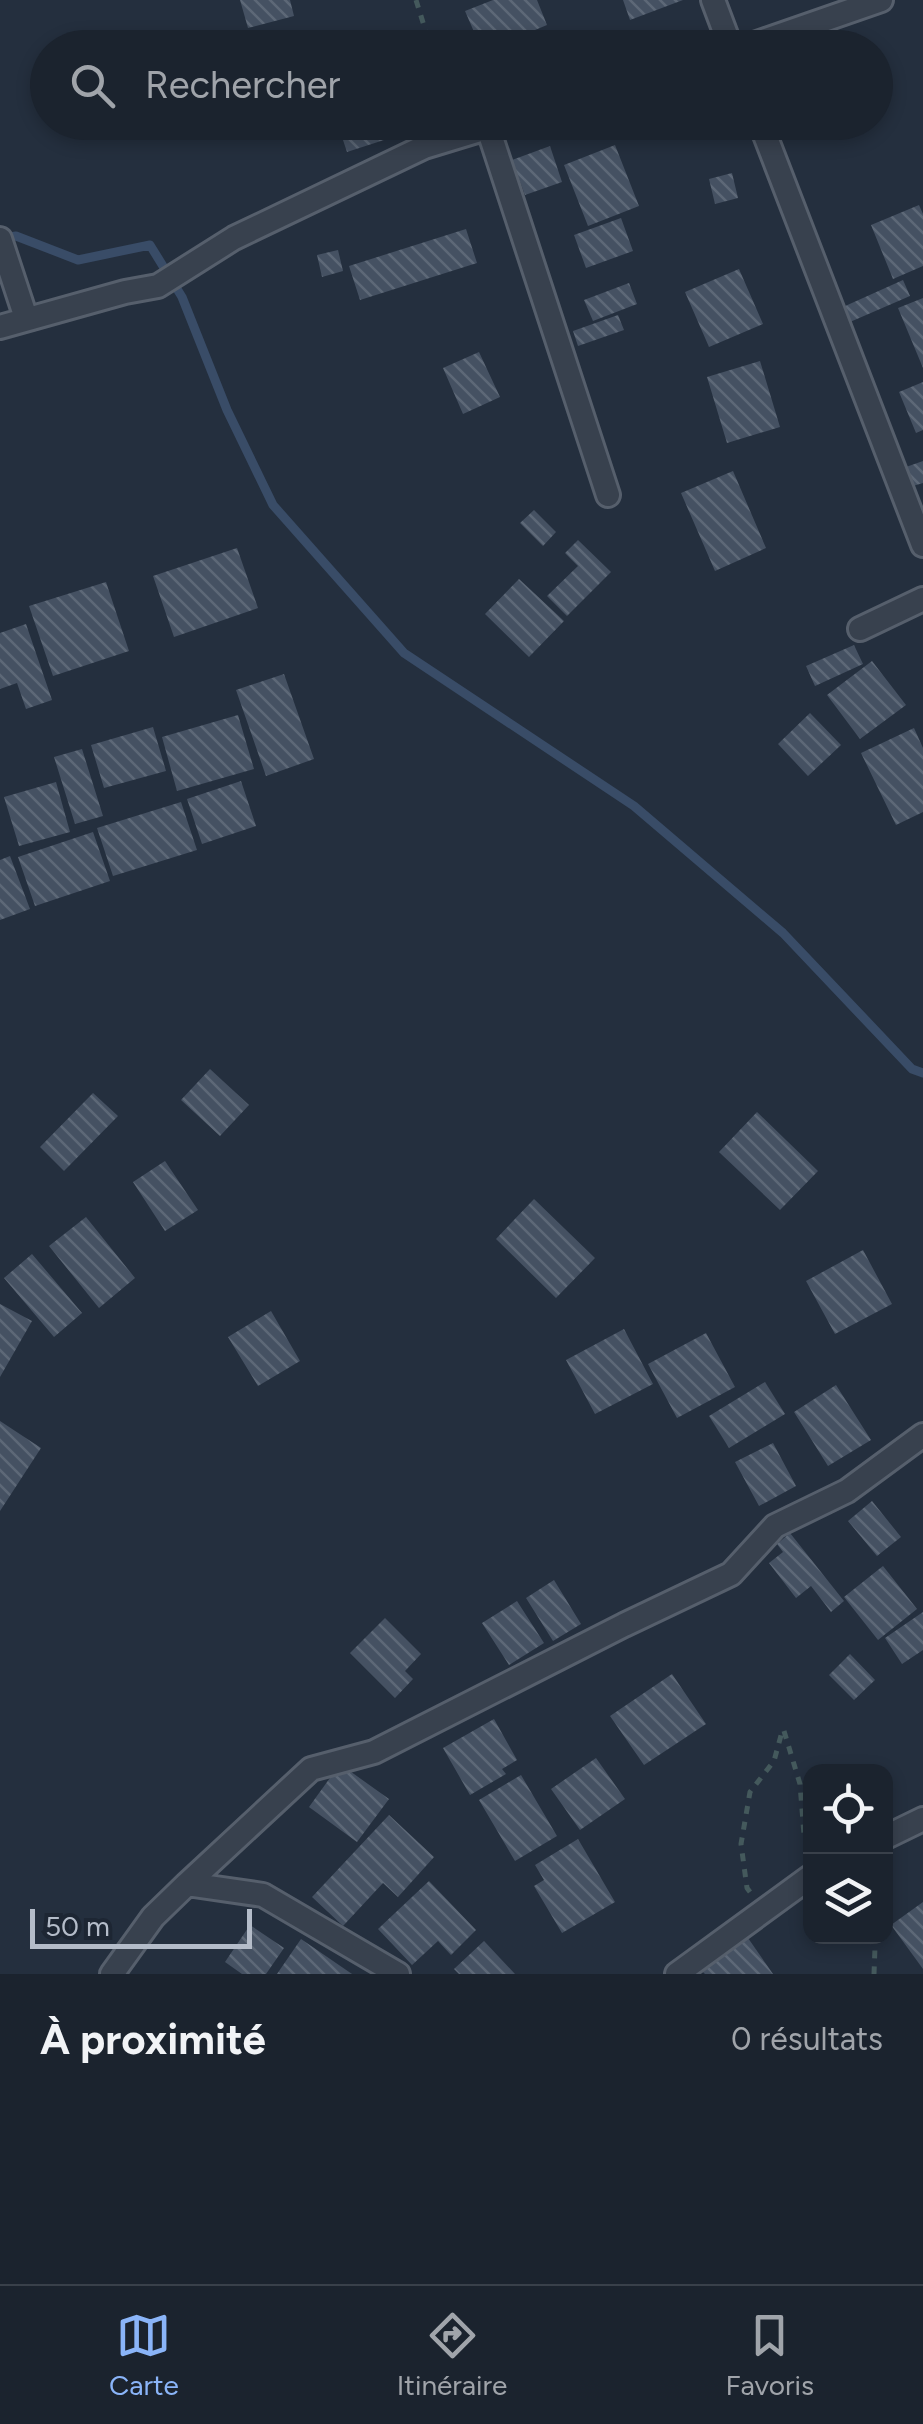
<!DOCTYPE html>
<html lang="fr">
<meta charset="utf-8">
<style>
:root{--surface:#1b232e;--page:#242b36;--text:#f1f3f6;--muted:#a0a4aa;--line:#39404a;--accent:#8ab4f8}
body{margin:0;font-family:Figtree,sans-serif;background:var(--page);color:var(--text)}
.controls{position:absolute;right:30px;bottom:30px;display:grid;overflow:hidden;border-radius:20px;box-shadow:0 5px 15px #0003}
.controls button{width:90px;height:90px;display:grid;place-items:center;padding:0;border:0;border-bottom:2px solid var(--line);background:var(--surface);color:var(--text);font:50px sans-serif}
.scale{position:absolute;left:30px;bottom:25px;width:222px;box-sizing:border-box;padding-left:10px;border:5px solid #b4bcc9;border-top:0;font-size:28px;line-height:35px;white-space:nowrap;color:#b4bcc9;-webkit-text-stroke:8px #1d2633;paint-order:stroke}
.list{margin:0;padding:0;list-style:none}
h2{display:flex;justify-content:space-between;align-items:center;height:130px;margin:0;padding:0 40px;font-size:42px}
h2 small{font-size:32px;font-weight:400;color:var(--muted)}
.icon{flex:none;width:55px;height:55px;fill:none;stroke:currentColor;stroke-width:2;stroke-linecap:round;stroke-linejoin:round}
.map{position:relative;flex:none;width:923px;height:1974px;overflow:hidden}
.search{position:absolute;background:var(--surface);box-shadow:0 5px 15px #0003;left:30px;right:30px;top:30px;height:110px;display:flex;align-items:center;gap:25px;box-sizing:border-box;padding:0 35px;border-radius:55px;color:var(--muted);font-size:38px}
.sheet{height:310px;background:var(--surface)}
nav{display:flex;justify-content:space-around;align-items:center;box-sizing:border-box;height:140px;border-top:2px solid var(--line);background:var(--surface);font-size:28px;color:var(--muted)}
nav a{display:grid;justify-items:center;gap:5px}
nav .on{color:var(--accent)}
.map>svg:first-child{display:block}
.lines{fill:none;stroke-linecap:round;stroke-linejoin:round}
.stream{stroke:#394c67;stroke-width:9}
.building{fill:url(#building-back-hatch)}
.street-casing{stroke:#565f6c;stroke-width:28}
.path{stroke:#44595c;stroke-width:5;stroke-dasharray:8 8;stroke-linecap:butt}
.street{stroke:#38414e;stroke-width:22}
</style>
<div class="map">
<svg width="923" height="1974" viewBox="0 0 923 1974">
<defs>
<pattern id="building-back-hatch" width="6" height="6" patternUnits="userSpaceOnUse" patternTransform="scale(2.5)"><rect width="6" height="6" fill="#455162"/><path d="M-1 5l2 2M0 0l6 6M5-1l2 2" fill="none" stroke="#5d6877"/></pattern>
</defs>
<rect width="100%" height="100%" fill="#242f3e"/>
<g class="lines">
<!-- stream -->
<path class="stream" d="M3,238l13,-2 62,24 72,-15 32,52 45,113 46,95 131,148 230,153 149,127 129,136 11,4"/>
</g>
<!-- building -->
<path class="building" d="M240,0h50l4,16 -46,12z
M493,0h44l10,25 -55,23h-11l-16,-37z
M623,0h60l-53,20z
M418,34l5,14h-44v-1z
M337,122h42l5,18 -37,12z
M615,145l24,61 -51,20 -24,-61z
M550,146l12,36 -37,13 -13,-35z
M732,173l6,25 -23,6 -6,-25z
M919,205l4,9v52l-30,13 -22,-54z
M621,218l12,33 -47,17 -12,-33z
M466,229l11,34 -117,37 -11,-34z
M338,250l5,21 -21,6 -5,-22z
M739,269l24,55 -54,23 -24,-55z
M903,280l7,16 -60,26 -7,-15z
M629,283l8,21 -44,17 -9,-21z
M923,298v70l-25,-60z
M618,315l6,15 -46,16 -5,-15z
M479,352l21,45 -37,17 -20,-46z
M760,361l20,66 -53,16 -20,-66z
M923,382v48l-7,3 -17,-41z
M923,461v22l-10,3 -7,-19z
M733,471l33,77 -51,23 -34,-78z
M534,510l22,22 -13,14 -23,-23z
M578,540l33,32 -44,44 -20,-20 31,-30 -13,-13z
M237,548l21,60 -84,29 -21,-61z
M519,579l45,42 -35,36 -44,-43z
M106,582l23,69 -76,25 -24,-70z
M26,624l26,76 -26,9 -9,-26 -17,6v-56z
M854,645l9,19 -48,22 -9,-20z
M872,661l34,44 -46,34 -33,-44z
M284,674l30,85 -48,17 -30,-86z
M810,713l31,32 -33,31 -30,-32z
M238,715l16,54 -77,22 -15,-54z
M153,727l13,44 -62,17 -13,-43z
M914,728l9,20v64l-27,13 -35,-72z
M82,749l21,67 -28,8 -21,-67z
M241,781l15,45 -54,18 -15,-45z
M56,782l14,50 -51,14 -15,-49z
M181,802l16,48 -84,26 -16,-48z
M93,832l17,49 -75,25 -17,-49z
M10,856l20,53 -30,11v-60z
M210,1069l39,36 -29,31 -39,-36z
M93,1093l25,23 -54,55 -24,-24z
M757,1112l61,59 -38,39 -61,-58z
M165,1161l33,49 -33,21 -32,-49z
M534,1199l61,59 -39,40 -60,-59z
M86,1217l49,61 -36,30 -50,-62z
M863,1250l29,54 -57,30 -29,-53z
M32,1254l50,59 -28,24 -50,-59z
M0,1304l32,17 -32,56z
M271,1311l29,50 -42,25 -30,-49z
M624,1329l29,55 -58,30 -29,-54z
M706,1333l29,54 -58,31 -29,-54z
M765,1382l20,32 -56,34 -20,-32z
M836,1385l35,55 -43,26 -34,-54z
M0,1421l41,27 -41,63z
M773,1443l23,43 -37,20 -24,-44z
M872,1501l29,36 -24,19 -29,-35z
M790,1533l54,68 -13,11 -20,-26 -15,12 -27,-35 14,-11 -6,-8z
M883,1566l34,43 -39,31 -34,-43z
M554,1580l27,44 -28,17 -27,-43z
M517,1601l27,42 -35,22 -27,-42z
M923,1612v38l-21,14 -17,-26z
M385,1618l36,36 -16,17 8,8 -18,19 -45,-45z
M850,1654l25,26 -21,20 -25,-25z
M672,1674l34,50 -62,41 -34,-49z
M494,1719l23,41 -15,9 4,5 -36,21 -27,-47z
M596,1758l29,41 -45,31 -29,-41z
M340,1764l49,35 -32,43 -48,-35z
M521,1775l36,61 -42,25 -36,-61z
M389,1815l45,42 -36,40 -15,-14 -40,43 -31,-29z
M578,1839l37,63 -53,31 -28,-47 10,-6 -9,-15z
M429,1881l47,49 -25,25 -13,-14 -26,24 -34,-36z
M923,1902v67l-32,-44z
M250,1925l34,23 -18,26h-24l-17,-12z
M748,1938l25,36h-68l-3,-3z
M301,1939l51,35h-75z
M484,1941l31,33h-56l-5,-5z"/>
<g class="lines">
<defs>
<path id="street" d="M713,0l18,48
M743,48l138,-48
M760,122l163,423
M488,128l120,367
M0,239l26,79
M0,327l125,-35 33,-6 76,-48 190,-91 82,-25
M860,629l63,-30
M886,1837l37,-18
M187,1884l124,-115 63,-17 250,-127 107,-51 44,-48 72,-35 76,-56
M112,1974l41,-57 34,-33 76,11 135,79
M677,1974l133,-97"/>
</defs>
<!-- street casing -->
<use href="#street" class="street-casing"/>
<!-- path -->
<path class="path" d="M416,0l15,48
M784,1731l16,53 4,51 6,10
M750,1892l-3,-4 -6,-44 9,-52 24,-31 9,-33
M869,1936l6,11 -1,27"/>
<!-- street -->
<use href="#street" class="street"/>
</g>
</svg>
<div class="controls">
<button><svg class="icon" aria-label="locate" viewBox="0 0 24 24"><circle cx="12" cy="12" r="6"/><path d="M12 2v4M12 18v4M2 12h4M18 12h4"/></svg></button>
<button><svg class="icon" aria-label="layers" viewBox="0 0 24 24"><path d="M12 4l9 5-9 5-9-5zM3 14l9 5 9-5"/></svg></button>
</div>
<div class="scale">50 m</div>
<div class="search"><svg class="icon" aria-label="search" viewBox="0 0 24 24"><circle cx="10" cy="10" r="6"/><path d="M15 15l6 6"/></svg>Rechercher</div>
</div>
<section class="sheet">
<h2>À proximité<small>0 résultats</small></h2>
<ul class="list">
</ul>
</section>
<nav>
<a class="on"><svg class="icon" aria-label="map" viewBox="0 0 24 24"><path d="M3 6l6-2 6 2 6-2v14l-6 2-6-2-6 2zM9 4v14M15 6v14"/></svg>Carte</a>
<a><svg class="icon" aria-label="directions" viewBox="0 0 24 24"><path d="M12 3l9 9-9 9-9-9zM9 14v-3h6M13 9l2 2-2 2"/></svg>Itinéraire</a>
<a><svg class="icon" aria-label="saved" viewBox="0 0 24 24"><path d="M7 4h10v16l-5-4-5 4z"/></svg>Favoris</a>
</nav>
